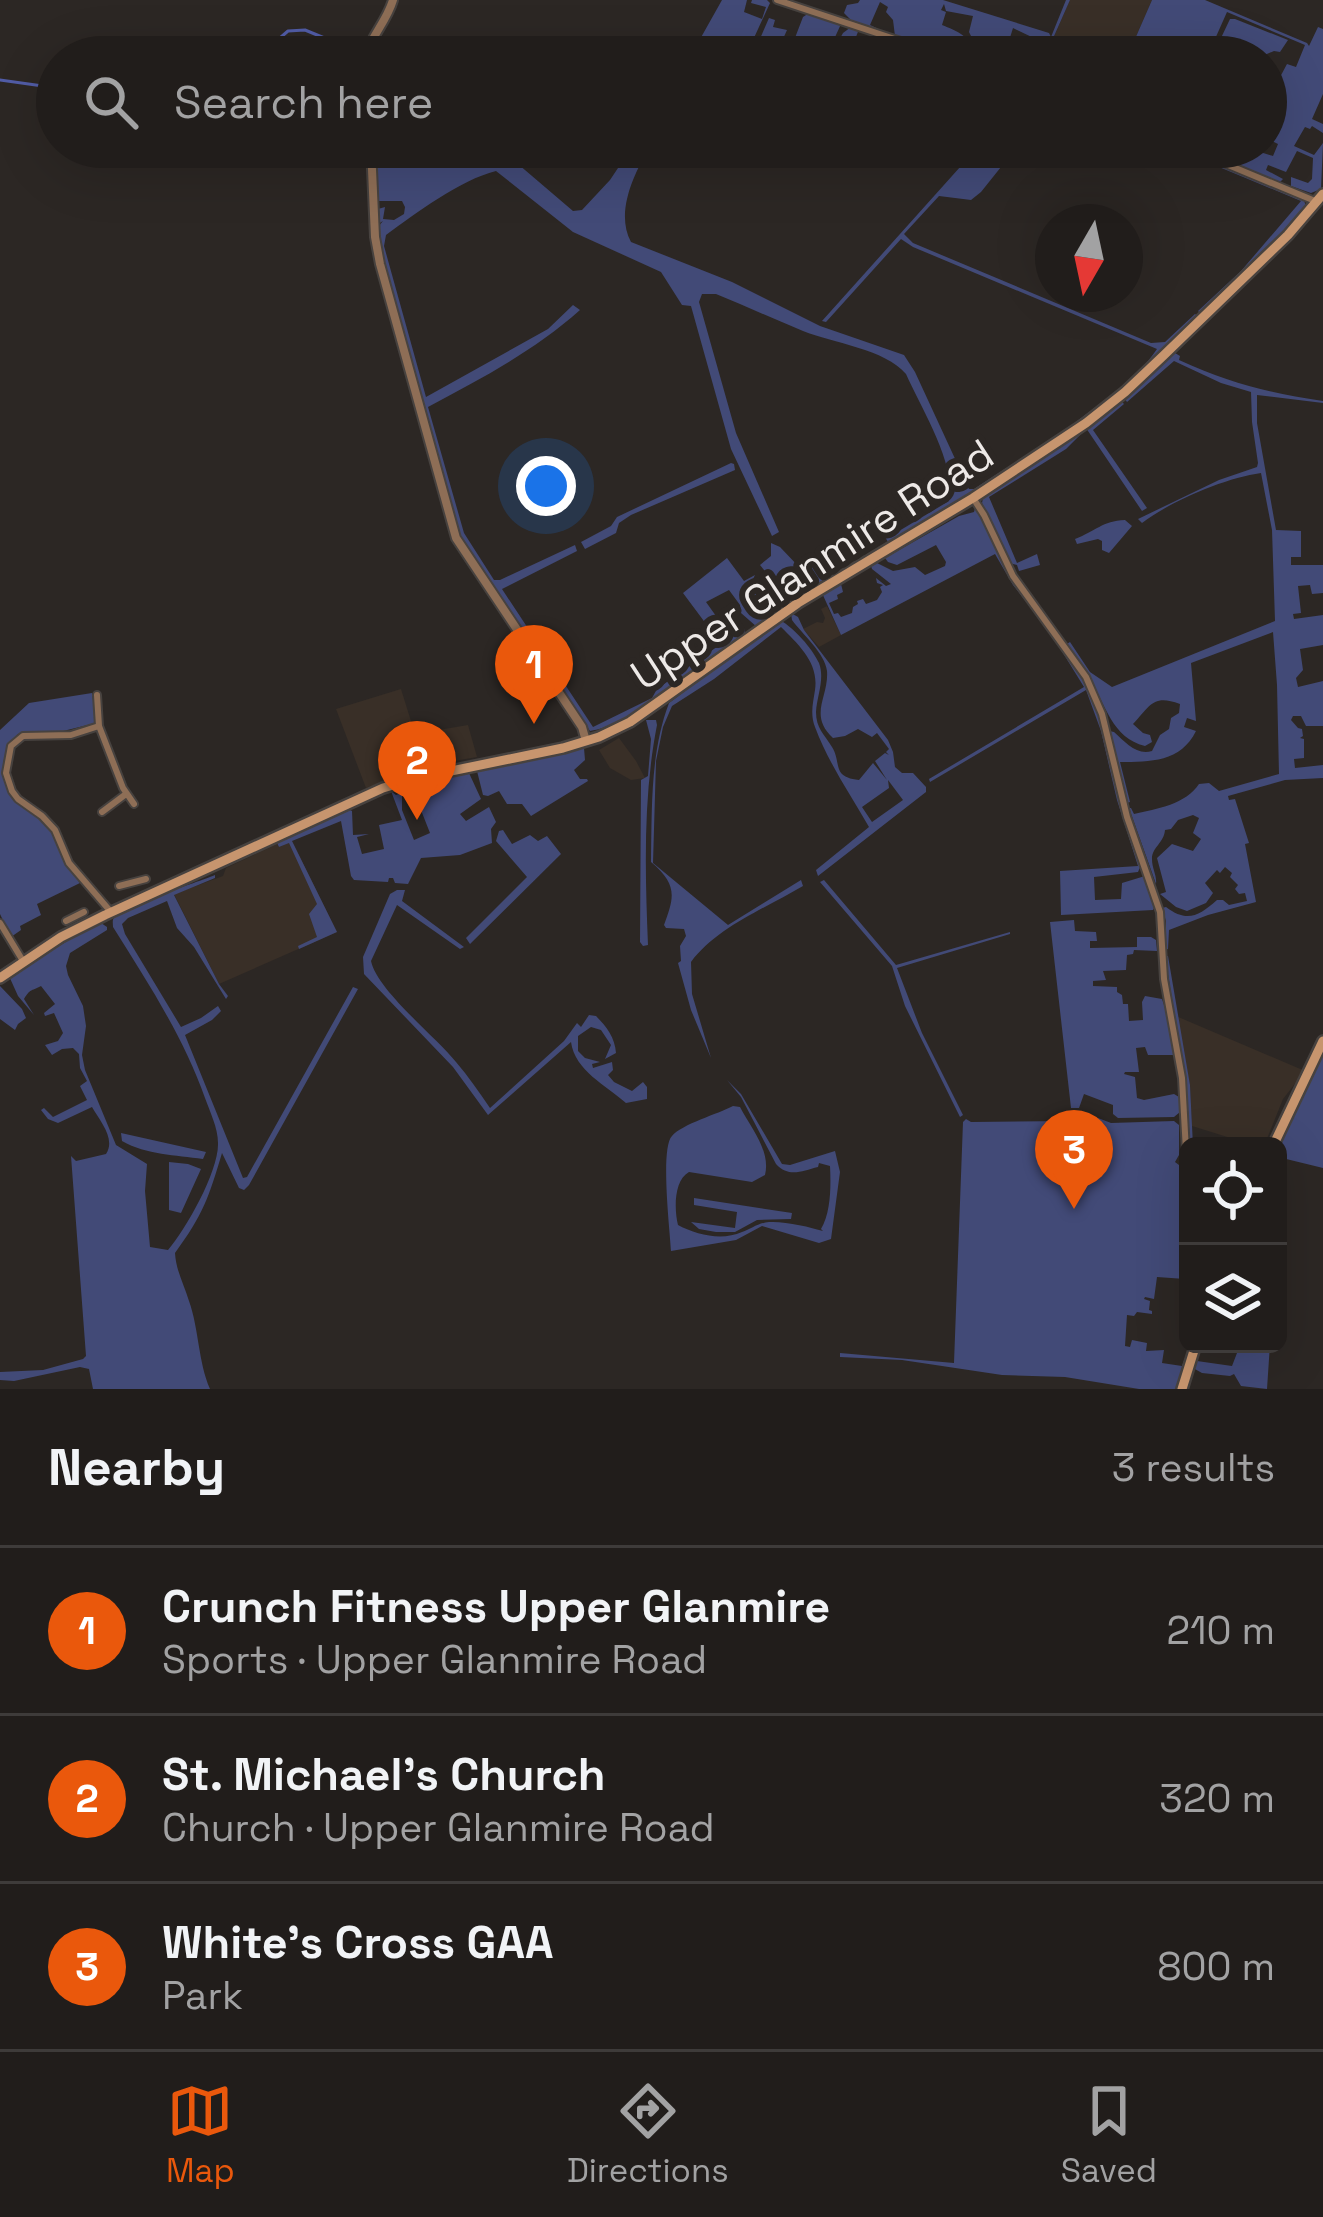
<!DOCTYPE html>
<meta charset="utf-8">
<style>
:root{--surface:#211d1b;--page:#2d2a28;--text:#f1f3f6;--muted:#a2a2a3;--line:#3e3b3a;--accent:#ea580c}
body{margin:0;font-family:"Space Grotesk",sans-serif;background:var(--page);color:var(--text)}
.controls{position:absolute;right:36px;bottom:36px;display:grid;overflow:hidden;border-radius:18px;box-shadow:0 12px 48px #0002}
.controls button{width:108px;height:108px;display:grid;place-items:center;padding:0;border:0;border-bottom:3px solid var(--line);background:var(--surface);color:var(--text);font:60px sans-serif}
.compass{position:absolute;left:1035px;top:204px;width:108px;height:108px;border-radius:50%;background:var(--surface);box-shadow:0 12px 48px #0002;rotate:189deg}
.you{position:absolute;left:546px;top:486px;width:42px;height:42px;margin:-30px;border:9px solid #fff;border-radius:50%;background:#1a73e8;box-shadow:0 0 0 18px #1a73e833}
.badge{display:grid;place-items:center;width:78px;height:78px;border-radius:50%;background:var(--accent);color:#fff;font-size:39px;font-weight:700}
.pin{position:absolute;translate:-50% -99px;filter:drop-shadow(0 3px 6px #0008)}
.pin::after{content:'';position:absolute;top:63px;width:42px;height:36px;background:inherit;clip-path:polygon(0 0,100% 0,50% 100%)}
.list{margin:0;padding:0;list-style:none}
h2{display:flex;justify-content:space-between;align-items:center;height:156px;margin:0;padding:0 48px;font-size:51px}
h2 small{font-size:39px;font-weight:400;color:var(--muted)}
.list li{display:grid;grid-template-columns:78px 1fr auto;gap:36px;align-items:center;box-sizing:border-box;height:168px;padding:0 48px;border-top:3px solid var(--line)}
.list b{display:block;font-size:45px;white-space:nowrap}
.list p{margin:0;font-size:39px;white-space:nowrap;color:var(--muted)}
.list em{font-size:39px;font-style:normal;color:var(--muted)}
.icon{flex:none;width:66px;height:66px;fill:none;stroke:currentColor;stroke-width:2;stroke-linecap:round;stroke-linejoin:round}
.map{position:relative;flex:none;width:1323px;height:1389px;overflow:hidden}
.search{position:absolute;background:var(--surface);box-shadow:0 12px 48px #0002;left:36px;right:36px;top:36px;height:132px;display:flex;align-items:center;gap:30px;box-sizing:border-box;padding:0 42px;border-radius:66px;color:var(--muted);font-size:45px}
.sheet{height:660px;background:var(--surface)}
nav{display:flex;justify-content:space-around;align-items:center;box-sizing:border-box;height:168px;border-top:3px solid var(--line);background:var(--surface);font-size:33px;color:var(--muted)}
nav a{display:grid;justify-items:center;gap:6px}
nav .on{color:var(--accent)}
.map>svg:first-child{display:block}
.built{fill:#392f27}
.green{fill:#424a77;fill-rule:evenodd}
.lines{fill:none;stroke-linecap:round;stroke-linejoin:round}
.stream{stroke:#515ca6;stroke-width:3}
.minor-casing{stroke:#47423f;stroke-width:10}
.tertiary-casing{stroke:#47423f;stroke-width:12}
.secondary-casing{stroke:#47423f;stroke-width:14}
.minor{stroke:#8e6e56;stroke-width:6}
.tertiary{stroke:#8e6e56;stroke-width:8}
.secondary{stroke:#c7956e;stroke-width:9}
.labels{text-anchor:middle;stroke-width:12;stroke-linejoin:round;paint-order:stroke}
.street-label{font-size:42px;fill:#ede9e7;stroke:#2c2724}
</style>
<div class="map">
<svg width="1323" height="1389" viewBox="0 0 1323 1389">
<rect width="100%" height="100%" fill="#2c2724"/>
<!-- built -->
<path class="built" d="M1070,0h82l-25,57h-82z
M827,606l14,29 -22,12 -16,-18 14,-7 6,1 2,-5 -4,-9z
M401,689l14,45 53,-9 9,32 -51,9 -60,22 -30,-79z
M619,738l17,23 9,17 -14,2 -21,-12 -11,-18z
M292,841l45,91 -118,52 -45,-90 49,-18 3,-8 51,-24 2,3z
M1176,1016l129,55 -22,28 -19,47h-28l1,-6 -45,-14 -2,-41z"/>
<!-- green -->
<path class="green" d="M722,0h25l-3,12 18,7 4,-12 -15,-4 1,-3h15l3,3 -17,37 -6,3 -10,-3 -3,7 10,4 -3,6h-51z
M860,0h83l106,33 2,4 15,-37h4l-19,43 8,5 -2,9h-77c13,-11 27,-7 43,-6l3,-6 9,4 3,-9 -25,-12 -5,16 -9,-1 -21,7 -9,-18 4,-16 -27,-5 -2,-7 -3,6 5,2 -4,13c15,6 32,12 30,32h-18l-59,-21 -2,-16 -7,-8 2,-5 -8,-5 -10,23 17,8 -36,-13 -7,-7 3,-8 11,-2z
M1152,0h53l102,43 2,3 9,-19 5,2v65l-11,25 11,5v9l-11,-7 -2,3 -5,-2 -11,19 20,9 9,-12 -2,46 -10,4 -20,-7v-9l17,6 4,-4 1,-21 -16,-7 -11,21 -18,-7 -2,5 17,9 -3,3 -53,-21 -5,-7 5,-7h35l-2,5 13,4 5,-12 -12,-6v-41l10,4 1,-4 -6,-3 16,-30 9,3 9,-22 -78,-33 -20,45h-94l6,-4 9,2z
M809,13l32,11 -15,33h-65l-2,-16 10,-23 6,2 -2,7 14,3 -4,9 10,4 10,-26z
M1230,19h5l53,21 -8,12 -6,-1 -14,6h-48z
M851,27l8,2 -3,8h-4l-2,12 13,4 3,-7 18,6 6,-12 30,10 -2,7h-88l13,-24z
M375,147h27l17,13 3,-5 7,4 5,-4 12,1 2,-4 -7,-5h57l75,64 9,-1 28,-30 22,-33h18c-16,26 -35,66 -19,95l101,40 88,44 84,29 11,17 54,117h5l97,-63 2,2 -101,67 -84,47 -16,-27 19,-3 8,19 50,-30c8,-36 -28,-93 -43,-127 -21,-25 -73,-31 -103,-43 -29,-12 -58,-25 -87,-37h-14l-3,8 37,131 43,99 -7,4 -41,-87 -40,-143 -9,-1 -21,-33 -88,-40 -77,-61c-36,9 -80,42 -110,64l-2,11 42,151 122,-68 25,-24 7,5c-46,41 -98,68 -152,97l36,126 30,47h6l75,-35 2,6 -75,38 91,138 59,-29 5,-9 64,-45 -38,-51 44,-35 17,23 11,-6 -5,10 8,13 6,-2 4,3 12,-5 10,4v6l-33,23 -16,-14 -1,-8 -11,-15 -23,12 15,21 11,-6h4l8,11 1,8c-37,27 -116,90 -155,95l-130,-195 -5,-12 -75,-279 -2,-18 5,-6 -5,3v-15l7,-2 -2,12 11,1 10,-6 1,-7 -3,-6h-25z
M978,147h39l-36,45 -10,8 -32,-4 -35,38 9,9 238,100 14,-1 30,-28 3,2 -82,79 -38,30 -2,-3c27,-21 62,-44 81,-73l-244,-102 -12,-8 -75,83 -4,-1z
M1171,147h7l125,51 3,8 -17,22 -88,86 -3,-3 43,-40 60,-70z
M1175,353l5,3 -1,4c51,23 89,33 144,41v2l-66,-8v28l19,107 25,1v26h-10v8h32v28l-11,1 -2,-9 -12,1 3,27 -8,1 1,5 29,-4v30l-23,4 3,21 -7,8 2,9 25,-6v45h-17l-5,-10h-8l-2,4 7,8 4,1 1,7 -3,2 4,1v19l-10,1 1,9 28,-3v13l-38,2 -57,16 1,4 6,-1 14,44 -4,1 11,58 -48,13 -39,15 -1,19 -3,1 1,-29 -4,-13 4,-1c21,16 33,9 51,-7h6l6,5 18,-4 -2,-8 -6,1 -4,-5 3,-4 -8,-8 2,-4 -7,-6 -5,6 -3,-3 -12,13 8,10 -7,10 -19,8 -11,-4 -16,-13 6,-2 -9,-34 15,-14 21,7 8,-12 -8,-6 6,-15 -6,-3 -15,5 -7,9 -6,1c-1,13 -13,17 -13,29 0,10 5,16 4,25l-27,-76h2l3,6c23,-5 52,-10 65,-30l10,-1 10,8 60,-17 -2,-89 -4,-53 -82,31 5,58 -9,-3 -3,9 12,4c-15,31 -46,31 -76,31l10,40 -3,1 -18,-72 5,1c11,10 23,24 38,19l8,-16 9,-6 2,-11 8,-5 1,-9c-27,-10 -29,1 -47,20l10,9 7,2 2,7 -7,4c-33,-8 -40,-42 -55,-68 -7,-12 -16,-23 -23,-34l3,-2 20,30 22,15 163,-66 -3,-91 -11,-57c-36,5 -90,28 -119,50l-4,-4 81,-39 38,-13 1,-4 -6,-41 -1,-30 -30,-9 -47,-22 -47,41 -2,-3z
M1122,402l2,2 -31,26 54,78 -5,3 -56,-83z
M1080,432l1,2 -15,15 -77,48 28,66 20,-9 3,11 -21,6 -2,-6 -8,-2 -27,-60 1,-5z
M731,463l3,1 1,6 -104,45 -12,8 -3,10 -31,16 -4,-7 30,-16 6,-9z
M975,508l5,5 28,60 38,54 -33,-42 -18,-31 -154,81 -19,-42 19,-9 2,8 -6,3 1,4 -9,4 5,11 4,-1 3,4 11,-4 1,-6 5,-3 -1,-3 6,-2 3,5 11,-4 5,-8 -2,-5 3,-2 -6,-2 -1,-5 10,8 5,-2 -19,-15 -1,-3 6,-3 16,8 22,-4 10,8 20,-9 1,-4 -10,-17 -39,20 -9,-3 -3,-4 74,-42 15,-4z
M1125,520l7,6 -23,27 -7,-3v-9l-4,-2 -21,5 -2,-5c21,-8 27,-18 50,-19z
M771,543l9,4 20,21 5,-2 -2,-6 12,1 17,10 -1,4 -31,20 -24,-10 -16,-20 11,-9z
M791,613l7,4 6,13 84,110 5,12 2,15 7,6h11l13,14v5l-108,84 -2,-6 53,-43c-19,-33 -41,-65 -54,-100 -5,-13 -2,-24 0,-37 4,-27 -16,-45 -34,-63l-67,52 -42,27 -9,21 -7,34 -3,102 75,62 73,-45 2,6c-37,22 -86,41 -112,76l1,32 19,64 -20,-48 -13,-47 3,-2 -1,-15 6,-10 -2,-7 -18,-1 -2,-3c11,-29 13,-41 -13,-63 1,-53 -1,-109 18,-159l111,-83c14,8 32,28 39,43 6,16 -2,33 -3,49 0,16 8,22 16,35 10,16 -1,30 27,33l14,-17 14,17 -12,-19 10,-8 4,2 -3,-3 3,-3 -12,-16 -5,4 -14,-8 -13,7 -12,2c-25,-23 -4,-41 -6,-67 -2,-18 -25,-37 -35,-51zM888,780l15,20 -31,22 -10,-15 27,-19z
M1050,632l29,40 18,34 44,159 -3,7 -44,5 1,23 26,-1 1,-16 23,-7 11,28 -3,6 -92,5 -1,-44 78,-5 -21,-66 -16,-69 -15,-41 -156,92 -1,-3 155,-92z
M92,693l4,30 -37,9 -29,-1 -12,3 -10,11 -5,18 4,26 11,14 20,12 13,14 18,39 11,15 -43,21 4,11 -21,11 1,4 -10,7 -11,-23v-184l29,-27z
M646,720h10l1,5c-14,71 -12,147 -9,220l-5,1 -3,-4 1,-162 7,-4 3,-37z
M584,748l1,12 -11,10 6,9h7l1,2 -57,35 -9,-12h-15l-8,-13 -11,5 -5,-1 -6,-24z
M469,773l12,26 -21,15 6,7 23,-14 7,15 -5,7 1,14 -32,12 -39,3 -13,26 -13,-1 -2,-5h-4l-1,4 -34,-2 -3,-4 -10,-55 -49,20 45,91 -38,17 -1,-3 19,-9 -8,-23 8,-10 -28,-61 -10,4 -2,-4 73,-33 2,1 1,24 16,-1 -12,3 5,17 22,-5 -5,-24 23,-5 -11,-29 5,4 6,-2v17l12,30 16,-7 -13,-33 -9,-8 6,-2 2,-6z
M503,830l9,14 18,-9 8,6 9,-5 14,18 -91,90 -4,-6 61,-61 -31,-36 3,-10z
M215,875v3l-41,17 45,89 9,12 -2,3 -32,-52 -17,-19 -10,-27 -39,17 -6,6 3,10 56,93 20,-9 17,-12 3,5 -9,9 -27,15 58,143 4,-1 106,-190 5,2 -109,196 -5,5 -5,-2 -17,-35c-13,44 -19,62 -47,100 1,18 9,31 14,48 10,28 9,60 21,88h-117l-4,-20 -9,-2 -66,14 -14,-1v-8l43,-2 40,-11 3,-3 -15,-200 5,5 30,-7c10,-15 -6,-33 -14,-47l-34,16 -10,-4 -7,-9 3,-2 9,9 34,-17 -7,-14 7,-5 -7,-13 -1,-14 -6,-6 -11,1 -10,6 -7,-10 13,-4 5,-8 -9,-20 -9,3 -1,-3 11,-9 -14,-18c-11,6 -10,2 -17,13l10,16 -16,-19 -9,-20 80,-48 12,-5 6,4v3l-37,23 -4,13 2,9 15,31 3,20 -4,29 3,15 31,75 31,19 -2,27 5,56 18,3c18,-21 51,-79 50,-107 0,-15 -8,-31 -13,-45 -22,-62 -57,-115 -92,-171 0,-3 -1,-7 1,-9 7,-11 84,-36 101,-43z
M824,880l72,85 114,-33v2l-113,34 25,65 41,82 -3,2 -55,-111 -13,-40 -72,-84z
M397,890h8l-3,11 62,46 -4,2 -63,-44 -26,56c6,29 64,75 85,101 12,14 23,30 34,46l74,-67 13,-18 4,4 8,-12 7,1c11,11 19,22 20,37l-11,6 6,-14 -10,-15 -10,-3 -13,9v15l7,7 15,4 -8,2 1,4 19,-6 1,8 -5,5 6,7 18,9 11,-9 4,5v12l-21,4c-20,-18 -51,-32 -55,-61l-83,73 -35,-48 -89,-93 -1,-17 27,-63z
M1074,920l1,11 21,1 1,9h-7v7l47,-1v-10h14l5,3 1,11 -23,-1 -1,4 -6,1 -1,15 -23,1 3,9 -13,1v5l24,1v5l5,3 1,9h5l1,17 14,-1 -1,-18 3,-6 17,3 7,21 5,35h-26l-3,-8 -9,1 3,24h-14l-1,2 11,3 2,21 7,2 30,-6 5,3 1,15 -6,5 -56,1 -5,-4v-9l-29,-11 -5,14h-8l-21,-186z
M1165,956h3l22,129 3,61h-4l-3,-61z
M0,986l22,23 4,9 -8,6 -3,6 -15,-11z
M1323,1050v118l-45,-11v-9z
M727,1080l14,14 41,70 8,1 45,-14 5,21 -9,67 -12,4 -57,-17 -26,14 -65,11c-1,-20 -11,-103 1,-115 10,-12 46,-22 61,-30l7,1c11,21 31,44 25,68l-13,7 -63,-10c-15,8 -15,37 -11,53 19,10 44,16 64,7 9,-3 16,-9 27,-10 16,-1 41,5 54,9l-2,-2c10,-17 10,-43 9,-63l-11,-3 -1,4c-16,4 -29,11 -42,-3l-35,-67z
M1098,1118l13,5 63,-2 5,4v30l-4,7 4,3 6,114 -28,-2 -3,22 -9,-2 -1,2 6,2 -1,9 3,1v3l-15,-2 -3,4 -7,-1 -2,31 5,1 2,-7 15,3 -1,8 18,-1 -2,13 20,3 4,-11 -7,34h-40l-74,-12 -63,-2 -100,-15 -62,-3v-4l114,10 9,-241 3,-3 5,3 101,-1 1,3 24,-1z
M121,1133l85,19 -3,7c-28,-4 -56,-4 -81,-18z
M169,1162l19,2 13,5 -20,44 -12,-3z
M694,1198l98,15 -1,6 -34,1 -22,12h-19l-17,-3 -8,-7 44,6 2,-16 -43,-7z
M1235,1344h35l-3,45 -26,-3 -7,-12 -4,2 -28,-3 -9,-5 4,-7 35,5 5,-13 10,-6z"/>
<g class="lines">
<!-- stream -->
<path class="stream" d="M258,57l30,-26 17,-1 56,23
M0,80l57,8"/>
<defs>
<path id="minor" d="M777,0l172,57
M1185,147l130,54
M973,498l11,17 29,61 73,101 16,37 25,103 33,95 4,67 18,99 6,110
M97,695l2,31 24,62 11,16
M99,726l-28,9 -48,1 -12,10 -5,27 6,18 6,8 24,17 13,14 14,33 42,49
M102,812l24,-18
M119,886l27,-7
M66,921l18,-9
M0,923l23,38"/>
<path id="tertiary" d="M365,57c6,-21 22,-36 28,-57
M371,147l4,90 5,27 76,274 126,189 4,14"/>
<path id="secondary" d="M0,978l61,-41 44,-22 278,-127 34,-10 146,-30 36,-11 31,-15 168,-119 175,-105 113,-75 39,-31 38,-36 125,-121 35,-41
M1273,1146l50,-105
M1182,1389l14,-45"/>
</defs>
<!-- minor casing -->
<use href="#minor" class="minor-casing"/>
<!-- tertiary casing -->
<use href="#tertiary" class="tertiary-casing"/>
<!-- secondary casing -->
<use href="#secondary" class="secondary-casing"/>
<!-- minor -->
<use href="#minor" class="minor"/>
<!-- tertiary -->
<use href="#tertiary" class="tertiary"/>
<!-- secondary -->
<use href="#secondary" class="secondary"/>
</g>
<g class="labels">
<!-- street labels -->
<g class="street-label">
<text transform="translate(812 564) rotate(-33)" y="15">Upper Glanmire Road</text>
</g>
</g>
</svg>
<div class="controls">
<button><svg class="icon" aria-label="locate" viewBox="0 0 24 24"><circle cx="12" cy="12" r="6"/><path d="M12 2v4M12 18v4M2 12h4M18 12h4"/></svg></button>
<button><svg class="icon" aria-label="layers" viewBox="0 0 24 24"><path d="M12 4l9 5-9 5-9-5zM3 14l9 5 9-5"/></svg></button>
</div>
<svg class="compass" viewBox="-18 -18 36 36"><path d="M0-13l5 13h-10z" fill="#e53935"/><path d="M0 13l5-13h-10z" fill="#a2a2a3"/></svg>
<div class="you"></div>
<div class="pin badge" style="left:534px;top:724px">1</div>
<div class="pin badge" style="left:417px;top:820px">2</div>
<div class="pin badge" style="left:1074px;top:1209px">3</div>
<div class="search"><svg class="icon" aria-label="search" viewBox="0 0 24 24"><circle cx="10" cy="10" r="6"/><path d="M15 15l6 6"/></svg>Search here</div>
</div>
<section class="sheet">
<h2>Nearby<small>3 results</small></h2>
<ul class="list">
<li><span class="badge">1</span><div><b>Crunch Fitness Upper Glanmire</b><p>Sports · Upper Glanmire Road</p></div><em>210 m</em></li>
<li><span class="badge">2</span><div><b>St. Michael's Church</b><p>Church · Upper Glanmire Road</p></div><em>320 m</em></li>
<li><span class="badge">3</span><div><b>White's Cross GAA</b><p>Park</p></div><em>800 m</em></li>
</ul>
</section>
<nav>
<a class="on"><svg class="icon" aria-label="map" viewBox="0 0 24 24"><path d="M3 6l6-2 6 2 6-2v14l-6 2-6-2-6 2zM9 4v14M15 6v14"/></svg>Map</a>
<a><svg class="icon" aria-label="directions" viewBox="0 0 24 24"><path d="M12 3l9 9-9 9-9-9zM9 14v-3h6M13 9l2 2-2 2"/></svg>Directions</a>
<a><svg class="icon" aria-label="saved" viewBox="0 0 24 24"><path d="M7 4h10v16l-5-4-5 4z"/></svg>Saved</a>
</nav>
